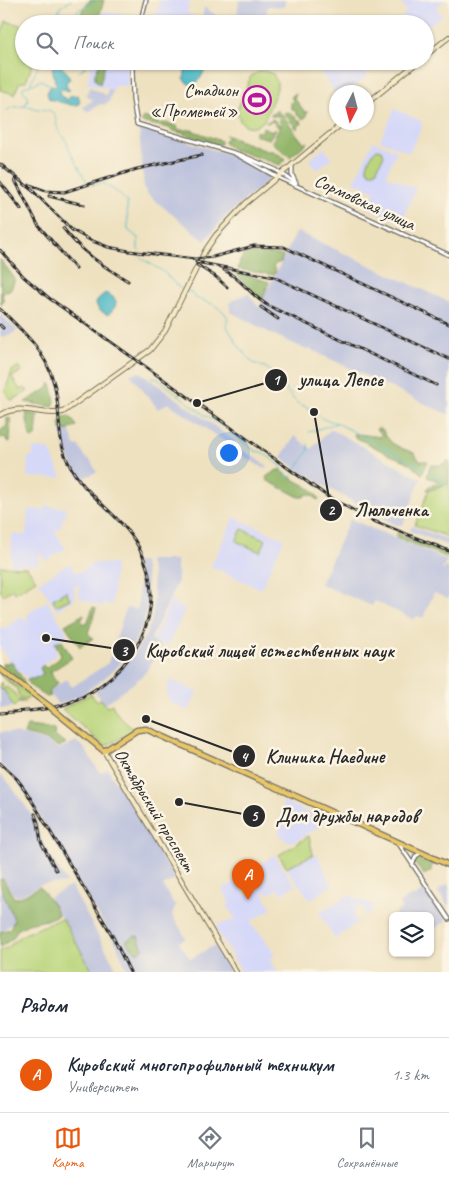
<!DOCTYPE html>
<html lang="ru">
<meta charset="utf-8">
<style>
:root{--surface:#fff;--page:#f6f6f7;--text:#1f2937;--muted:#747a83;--line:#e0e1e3;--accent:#ea580c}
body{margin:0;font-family:Caveat,sans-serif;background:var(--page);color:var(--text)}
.controls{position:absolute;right:15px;bottom:15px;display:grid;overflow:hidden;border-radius:8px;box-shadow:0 1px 4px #0004}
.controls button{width:45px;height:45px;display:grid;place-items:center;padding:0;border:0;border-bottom:1px solid var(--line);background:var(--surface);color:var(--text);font:25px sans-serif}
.compass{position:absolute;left:329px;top:85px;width:45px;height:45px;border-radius:50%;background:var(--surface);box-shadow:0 1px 4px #0004;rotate:186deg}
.you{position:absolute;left:228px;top:452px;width:18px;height:18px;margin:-12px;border:4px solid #fff;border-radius:50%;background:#1a73e8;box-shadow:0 0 0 8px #1a73e833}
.badge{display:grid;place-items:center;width:32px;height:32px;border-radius:50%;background:var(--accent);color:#fff;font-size:16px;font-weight:700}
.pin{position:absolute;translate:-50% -41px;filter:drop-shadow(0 1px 2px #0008)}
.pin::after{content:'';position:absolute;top:26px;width:18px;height:15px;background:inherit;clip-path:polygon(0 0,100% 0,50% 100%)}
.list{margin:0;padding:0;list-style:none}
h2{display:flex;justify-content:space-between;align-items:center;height:65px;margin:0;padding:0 20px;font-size:21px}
h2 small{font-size:16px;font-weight:400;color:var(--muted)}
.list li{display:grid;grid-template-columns:32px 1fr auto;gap:15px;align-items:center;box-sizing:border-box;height:75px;padding:0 20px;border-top:1px solid var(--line)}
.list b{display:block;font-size:19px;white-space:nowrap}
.list p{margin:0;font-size:16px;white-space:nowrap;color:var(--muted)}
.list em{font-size:16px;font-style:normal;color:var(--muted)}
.icon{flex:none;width:28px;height:28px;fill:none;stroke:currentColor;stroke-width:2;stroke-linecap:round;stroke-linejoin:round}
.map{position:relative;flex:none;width:449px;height:972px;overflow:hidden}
.search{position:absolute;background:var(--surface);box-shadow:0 1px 4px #0004;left:15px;right:15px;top:15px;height:55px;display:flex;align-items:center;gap:12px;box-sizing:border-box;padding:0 18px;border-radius:28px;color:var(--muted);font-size:19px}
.sheet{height:140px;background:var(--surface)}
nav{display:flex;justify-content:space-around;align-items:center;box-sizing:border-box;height:70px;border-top:1px solid var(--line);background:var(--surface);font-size:14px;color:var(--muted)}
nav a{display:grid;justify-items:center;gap:2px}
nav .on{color:var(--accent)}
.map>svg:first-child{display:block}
.built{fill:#d6d8f8}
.industrial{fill:#bec3dd}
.green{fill:#bad57b;stroke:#728053}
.forest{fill:#93b66b;stroke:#5f704b}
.water{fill:#4bb8c6;stroke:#3b7278}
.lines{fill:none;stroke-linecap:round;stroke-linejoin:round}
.stream{stroke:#4bb8c6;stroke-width:1}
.tertiary-casing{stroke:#6f6b5f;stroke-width:5.5}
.secondary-casing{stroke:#6f6b5f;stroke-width:6}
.primary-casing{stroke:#6f6b5f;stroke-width:7}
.tertiary{stroke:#fff;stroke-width:3}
.secondary{stroke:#f6e9c3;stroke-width:4}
.primary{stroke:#e9c769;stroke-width:4.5}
.rail-casing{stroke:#2b2b2b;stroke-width:3}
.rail{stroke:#fcf5e5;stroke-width:1;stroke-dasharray:4;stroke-linecap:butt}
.primary-bridge-casing{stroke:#6f6b5f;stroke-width:7;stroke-linecap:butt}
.primary-bridge{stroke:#e9c769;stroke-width:4.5}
.labels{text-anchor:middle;stroke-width:5;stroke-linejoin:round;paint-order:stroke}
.poi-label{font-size:18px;fill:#2b2b2b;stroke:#fcf5e5;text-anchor:end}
.street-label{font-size:18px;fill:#2b2b2b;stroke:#fcf5e5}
.leader{fill:none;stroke:#2b2b2b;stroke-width:2}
.callout-dot{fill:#2b2b2b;stroke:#fcf5e5;stroke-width:2}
.mark-label{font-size:15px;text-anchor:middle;font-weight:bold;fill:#fff}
.callout-label{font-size:19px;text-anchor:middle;font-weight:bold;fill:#2b2b2b;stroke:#fcf5e5;stroke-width:5;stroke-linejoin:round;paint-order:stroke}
</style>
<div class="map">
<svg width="449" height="972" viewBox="0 0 449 972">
<rect width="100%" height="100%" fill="#fcf5e5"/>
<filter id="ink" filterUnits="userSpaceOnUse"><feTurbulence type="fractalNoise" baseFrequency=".02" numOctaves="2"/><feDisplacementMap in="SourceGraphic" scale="10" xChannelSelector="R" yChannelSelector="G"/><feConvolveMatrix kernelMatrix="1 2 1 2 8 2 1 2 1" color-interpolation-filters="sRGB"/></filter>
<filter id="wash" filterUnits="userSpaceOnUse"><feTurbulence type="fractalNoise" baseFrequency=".0096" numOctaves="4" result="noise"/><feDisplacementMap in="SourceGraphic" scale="20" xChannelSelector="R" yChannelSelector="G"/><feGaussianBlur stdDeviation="1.12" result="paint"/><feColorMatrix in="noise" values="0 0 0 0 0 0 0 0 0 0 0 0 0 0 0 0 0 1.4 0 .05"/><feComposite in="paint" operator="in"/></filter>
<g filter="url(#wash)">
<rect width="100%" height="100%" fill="#eee1c0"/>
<!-- built -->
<path class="built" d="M160,0h30l-3,13 6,2 -2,9 -32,-8 19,6 -1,2h-32l3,-10 8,2z
M398,0h48l-10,8 6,7 -17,14v-5h-16l-7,-9 5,-4z
M103,11l35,7 -1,6h-36z
M92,61h35l1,25h-14l-1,4 -26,-7z
M336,61h21l11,15 -23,16 -9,2 -15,-21z
M395,109l26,12 1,6 -13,26 -29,-13z
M373,141l24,10 -11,24 30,14 -15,34 -34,-15 8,-17 -21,-9z
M324,148l8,10 -15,12 -8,-10z
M33,448l16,1 13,29 -35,-1 1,-20 5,-1z
M45,506l21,2 -1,9 -5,4 3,4 -8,7 11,16 -20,13 -4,-6 -3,-1 -1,11 -27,-1 1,-30 14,1 2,-26 16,1z
M234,517l50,22 -23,50 -50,-22z
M70,563l5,9h5l14,-9 21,1 -3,42 -8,-3 -1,4 -20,-7v-1l-4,-1v-13l-4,-1 -2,17 -6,2 -10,8 -18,-29z
M172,598l3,1 -2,4 12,6 -17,37 -15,-6z
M47,601l21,33 -13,9 2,11 -15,11 4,9 -8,4 -8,2 -17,-14 -13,-19v-22l3,4 17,-11 4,1 2,3 2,-1 -1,-7z
M170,679l27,13 -8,19 -20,-9 2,-3 -4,-2v-9z
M283,801l38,17 -4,11 -10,4v2l-14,7 -7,-1 -7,-7z
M317,854l15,31 -22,15 -24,-33z
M275,855l20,30 -13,9 -4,-5 -10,5 -2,-3 -3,2 9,16 -22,13 6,8h1l4,4 14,21 -6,4 9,13h-36l-27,-44 7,-5 14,-3 -9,-15 3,-2 -8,-14 14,-8 10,15 6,-3 -1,-4 4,-10 -1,-2 3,-2 -4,-7z
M349,895l26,10 -8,12 -5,-9 -6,-1 -3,12 7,2 -25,18 -16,-26z"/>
<!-- industrial -->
<path class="industrial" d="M239,0h46l-1,7 -16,-1 -3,18h-29z
M204,7l25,17h-28z
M90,87l16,8 2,-6 5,1 -4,12 -6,3 -3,-1 -12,8 -5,-5 10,-7 -7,-4z
M142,128l89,27 37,19 1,6 -44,37 -20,24 -58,-47 -3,-6 -5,-59z
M298,232l151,70v113l-140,-66 -2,1 -39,-18 -37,-20 -2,-7 1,-3 18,-9 10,14 4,-3 -1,-2 27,-53 8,-16z
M0,314l17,16 -6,5 -11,2z
M140,372l95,69 -1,4 34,21 -3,3 -39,-23 1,-3 -59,-40 -10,6 -28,-35z
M68,425l7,21 3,-1 9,14 2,-1 8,14 -16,7 -7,-10 -9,-20 -4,-19 4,-1z
M331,429l90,50 -18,46h-7l-70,-38 -15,-11 -1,-3 -2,4 -27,-20 14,-21 16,13z
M350,519l97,41 -5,9 2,1 1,-3 4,2v30l-15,-6 -11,25 -6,-2 -3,4 -39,-19 -3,5 -52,-22z
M412,526l37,14v6l-39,-15z
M148,560h28l2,21 -27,58 11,7 -16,26 -12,11 -29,21 -10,-13 20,-17 18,-18 14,-23 5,-15 2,-19 -2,-26z
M136,562h8l3,20v25l-4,17 -13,28 -13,15 -16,14 -22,15 -21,9 -9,-14 18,-12 5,8 36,-24 18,-55 12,1 1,-30z
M0,689l4,1 9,16 -3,2h-10z
M0,732l15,1 30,8 14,8 17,-8 9,8 15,24 8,-4 8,14h3l56,96 -12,7 10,17 3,1 -4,11 14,23 -7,4 11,17 25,-14 4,8 12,19h-103l-11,-26 -91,-152 -17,-22 -9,-8z
M0,774l10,10 28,40 -1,4 6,16 24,39 -24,1 -24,12 -5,-1 -11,-17 -3,-1z
M449,884v24l-11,-16 3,-4z
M71,886l45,82 2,4h-25l-44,-75z
M0,887l15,34 -15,12z
M424,890l22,31 -16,11v-16h-33l-2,-3 7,-5 -3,-5 13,-8 2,2z"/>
<!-- green -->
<path class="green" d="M6,21l18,5v35h10l-8,20 -7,2 -4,11 -15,-4v-52z
M262,70l11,4 4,8v7l-13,32 -9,6 -9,-1 -6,-5 -3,-11 14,-34z
M377,149l5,1 2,5 -8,16 -5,2 -4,-3c-1,-6 5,-18 10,-21z
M19,366l3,5 -10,6 8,13 5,-2 3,3 -15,9 -4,-1 -4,-8 7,-20z
M449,484v53l-34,-12 15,-37z
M242,529l24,11 -6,12 -24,-11z
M0,566l27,1 9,13 -21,13 -2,-4 -10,6 -3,-5z
M66,591l4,8 -14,7 -3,-7z
M0,673l31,23 -6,3 -6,-2 -2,-8 -17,-14z
M0,683h2l-1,2 3,3 1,-2 9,7 5,7 6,2h-7l-4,5 -10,-17 -4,-1z
M91,694l5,7 5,-2 6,8 5,-3c4,11 13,18 22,26l-26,15 -6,-1 -40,-35z
M309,836l4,19 -27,12 -7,-12z
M62,918l31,54h-93v-22l7,-2 13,-12z"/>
<!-- forest -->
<path class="forest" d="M90,0h14l-7,24h-18l-2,-2 7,-15z
M101,61h5l-6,23 -5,-4v-7z
M296,93l-2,5 11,14h4l-3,2 1,2 -4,3 -6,-4 -1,-4 -5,-3v-6l2,-2 -2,-3z
M276,109l2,2v3l3,-1 20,27 4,3 3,-1 -18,15 -18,-15 7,-14 -5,-6 -4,-1 -3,3v-2l6,-3 8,7 -2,-10h-8v-2l5,-2z
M287,112l4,1 8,8 2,-1 1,4h-2l-3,5 -13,-16z
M143,117l14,4 1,3c6,-2 15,0 20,3l-1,1 2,2h12l30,11 -1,4 -49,-15 -2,-2 -28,-6z
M263,127l9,4 4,-2 -7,10 -14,-4v-3l9,-1 -2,-3z
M225,135l42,16h6l13,8 -6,6 -48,-16 -7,-5 -1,-4 4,-2z
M245,253h22l16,3 -2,6 -6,2 -2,3 3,4 -2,4 -36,-6 2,-8z
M0,259l15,20 -4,10 -7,3 -2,4 2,4 -3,5z
M238,272l31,10 -6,16 -3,1 -24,-25z
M51,383l4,18 -2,6 -28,-5 22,-13z
M26,413l12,2 -2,22 -3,2 -3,-2z
M69,416l8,10 -11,5 -1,-2 -4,1 -1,-9h2l1,-4z
M7,418l4,1 -1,23 -3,-1 -2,-4 -5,1v-7l7,-5z
M379,428l4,2 2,5 7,8 9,5 13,5 6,8h8l-6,13 -16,-13 -16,-6 -35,-18 -1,-3h4l23,3v-4l-5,-4z
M449,460v24c-9,-1 -13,7 -22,6l2,-4 7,-2 2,-3 -11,-4 3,-12h11z
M277,470h5c10,13 29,13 37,29l-2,1 -5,-5 -4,-1 -5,3h-4l-31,-16 -2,-4z
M397,533l52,20v5l-53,-21z
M93,607l3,1 -8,25 5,5 -13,9 -15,-22 19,-11 -3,8 6,2z
M59,641h3l10,17 -22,14 8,11 -10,9 3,4 -4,1 -18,-12 -2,-6h6l10,-5 -3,-6 3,-3 3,3 13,-9 2,-5 -6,-11z
M11,661l13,20 -2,1 -20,-16 1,-3h4z
M27,726l27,3 1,8 11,6 -7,4 -15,-8 -20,-5z
M421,856l9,5 1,2 4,1 -4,3v4l-7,4 -9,-11 1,-6z
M0,879h3l11,19c10,0 17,-8 26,-11l14,19 4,9 -12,5 -18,4 -11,6 -4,8 -13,9v-15l10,-3 4,-9c-4,-13 -14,-29 -14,-41z
M134,936h4l5,13 -6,4 -11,-12z"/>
<!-- water -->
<path class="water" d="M56,61l11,11 3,7 -4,3 1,5 3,3 -2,1 -4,-2 -4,1v5l7,5 2,-1 1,-3 8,-1 2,6 -2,4h-7l-22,-6 -2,-6 3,-6 6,-1 1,-2 -2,-2 -3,-15 4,-3 -1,-1z
M186,61h21c-1,9 -7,23 -17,24l-6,-5z
M105,293l8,4 3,4 -1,6 -7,8 -9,-5 -3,-6 1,-4z"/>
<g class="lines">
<!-- stream -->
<path class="stream" d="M54,24l6,-17 11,-7
M81,24l-4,-9 1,-6 5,-1 3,-3 8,-2 3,-3
M67,61l5,4
M79,72l6,-5 -1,-6
M31,84h3l7,-4 13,7
M25,105l12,4 13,1 5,6 3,14 9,12 2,7 18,33
M7,110l7,-3 10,-1 4,-6v-5l-5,-4v-4l7,-2 10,-24
M90,185l13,-2 14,9 10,10 1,28 10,8v11l1,2
M141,257l3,3 20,12 12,13 7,5
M187,291l5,2 3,5 18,6 11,8 4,6 -2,7 14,23 13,15 14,5 11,16 8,6 11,13 14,6 12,10 14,4 88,46
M152,377l5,1 46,36 21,13
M230,432l25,19 7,1 16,12 3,2 3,9 7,2 3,-3
M309,432l28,-9
M295,471l14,-21 -1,-6
M429,472l20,13"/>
</g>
</g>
<g filter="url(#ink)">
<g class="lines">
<defs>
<path id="tertiary" d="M140,24l6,-24
M132,61l1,39 4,24 104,31 35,15 20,13
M234,153l43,24 172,78
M292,165v10l3,6
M399,844l50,75
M413,863l3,-7 5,-3"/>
<path id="secondary" d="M425,56l24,-19
M366,104l53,-43
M0,415c23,-13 40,2 63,-3l87,-62 15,-19 40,-80 11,-16 30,-32 98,-81
M104,751l132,221"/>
<path id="primary" d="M0,669l49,37
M55,711l49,40 33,-21 9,-1 303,136"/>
</defs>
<!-- tertiary casing -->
<use href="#tertiary" class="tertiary-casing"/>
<!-- secondary casing -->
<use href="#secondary" class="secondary-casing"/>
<!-- primary casing -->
<use href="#primary" class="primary-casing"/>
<!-- tertiary -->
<use href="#tertiary" class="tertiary"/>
<!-- secondary -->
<use href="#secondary" class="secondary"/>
<!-- primary -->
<use href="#primary" class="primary"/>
<defs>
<path id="rail" d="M0,164l33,27 39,39 18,10 18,7 21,4 66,8 18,-2 41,-11 30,1 165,77
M15,180l23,45 38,44
M0,182l21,27
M30,185l16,6 18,1 73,-23 65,-14
M49,196l35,9
M63,228c18,24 40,38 65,53
M0,250l24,27 25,21 278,198 44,24 78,31
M196,262l78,15 175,82
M197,265l19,12 11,10
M224,270c18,9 28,27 45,36l167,79
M261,307l17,12
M0,309c29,28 52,48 57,90 3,22 1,43 11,63 16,34 52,51 70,84 35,63 -5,131 -67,156 -22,9 -48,9 -71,11
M0,325l3,3
M0,763l17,16 9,12 86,144 18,37
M35,814l3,9 3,19 15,28"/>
</defs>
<!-- rail casing -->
<use href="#rail" class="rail-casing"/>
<!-- rail -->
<use href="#rail" class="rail"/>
<defs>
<path id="primary-bridge" d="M49,706l6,5"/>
</defs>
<!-- primary-bridge casing -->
<use href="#primary-bridge" class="primary-bridge-casing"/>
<!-- primary-bridge -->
<use href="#primary-bridge" class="primary-bridge"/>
</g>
</g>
<!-- icons -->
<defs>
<symbol id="stadium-ring" viewBox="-11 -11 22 22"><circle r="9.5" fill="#fcf5e5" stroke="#b5179e" stroke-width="1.5"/><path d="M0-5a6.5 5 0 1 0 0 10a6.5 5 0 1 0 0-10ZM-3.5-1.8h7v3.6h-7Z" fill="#b5179e"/></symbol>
</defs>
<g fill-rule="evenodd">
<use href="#stadium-ring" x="241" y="84" width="32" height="32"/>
</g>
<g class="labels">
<!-- poi labels -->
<g class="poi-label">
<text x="238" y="96">Стадион<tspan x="238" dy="21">«Прометей»</tspan></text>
</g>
<!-- street labels -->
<g class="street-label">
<text transform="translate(365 202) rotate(25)" y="6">Сормовская улица</text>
<text transform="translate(155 810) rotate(59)" y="6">Октябрьский проспект</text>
</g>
</g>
<!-- callouts -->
<path class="leader" d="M197 403L276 380M314 412L331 510M46 638L124 650M146 719L244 756M179 802L254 816"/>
<g class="callout-dot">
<circle cx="197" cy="403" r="5"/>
<circle cx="314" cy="412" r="5"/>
<circle cx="46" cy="638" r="5"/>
<circle cx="146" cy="719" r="5"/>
<circle cx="179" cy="802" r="5"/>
<circle cx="276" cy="380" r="12"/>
<circle cx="331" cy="510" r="12"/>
<circle cx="124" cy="650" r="12"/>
<circle cx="244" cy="756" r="12"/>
<circle cx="254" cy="816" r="12"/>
</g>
<g class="mark-label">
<text x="276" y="385">1</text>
<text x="331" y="515">2</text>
<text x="124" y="656">3</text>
<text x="244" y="762">4</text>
<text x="254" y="821">5</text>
</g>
<g class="callout-label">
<text x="341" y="386">улица Лепсе</text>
<text x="391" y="516">Люльченка</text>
<text x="270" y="657">Кировский лицей естественных наук</text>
<text x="325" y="763">Клиника Наедине</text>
<text x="347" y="822">Дом дружбы народов</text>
</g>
</svg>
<div class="controls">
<button><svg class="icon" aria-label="layers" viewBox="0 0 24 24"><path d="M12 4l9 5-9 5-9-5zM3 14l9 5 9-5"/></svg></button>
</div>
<svg class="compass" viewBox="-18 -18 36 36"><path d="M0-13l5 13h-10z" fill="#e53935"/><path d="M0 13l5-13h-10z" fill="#747a83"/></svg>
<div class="you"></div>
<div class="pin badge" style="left:248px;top:900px">A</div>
<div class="search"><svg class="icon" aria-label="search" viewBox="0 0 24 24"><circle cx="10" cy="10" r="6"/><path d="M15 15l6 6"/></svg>Поиск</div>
</div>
<section class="sheet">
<h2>Рядом<small></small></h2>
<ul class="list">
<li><span class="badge">A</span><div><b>Кировский многопрофильный техникум</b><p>Университет</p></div><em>1.3 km</em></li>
</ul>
</section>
<nav>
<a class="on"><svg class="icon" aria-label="map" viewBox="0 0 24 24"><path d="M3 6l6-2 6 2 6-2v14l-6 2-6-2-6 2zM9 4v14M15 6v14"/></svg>Карта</a>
<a><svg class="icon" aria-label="directions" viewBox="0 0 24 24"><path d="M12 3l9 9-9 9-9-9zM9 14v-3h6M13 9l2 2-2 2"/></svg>Маршрут</a>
<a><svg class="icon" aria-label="saved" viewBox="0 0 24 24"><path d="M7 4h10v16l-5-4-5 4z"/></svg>Сохранённые</a>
</nav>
